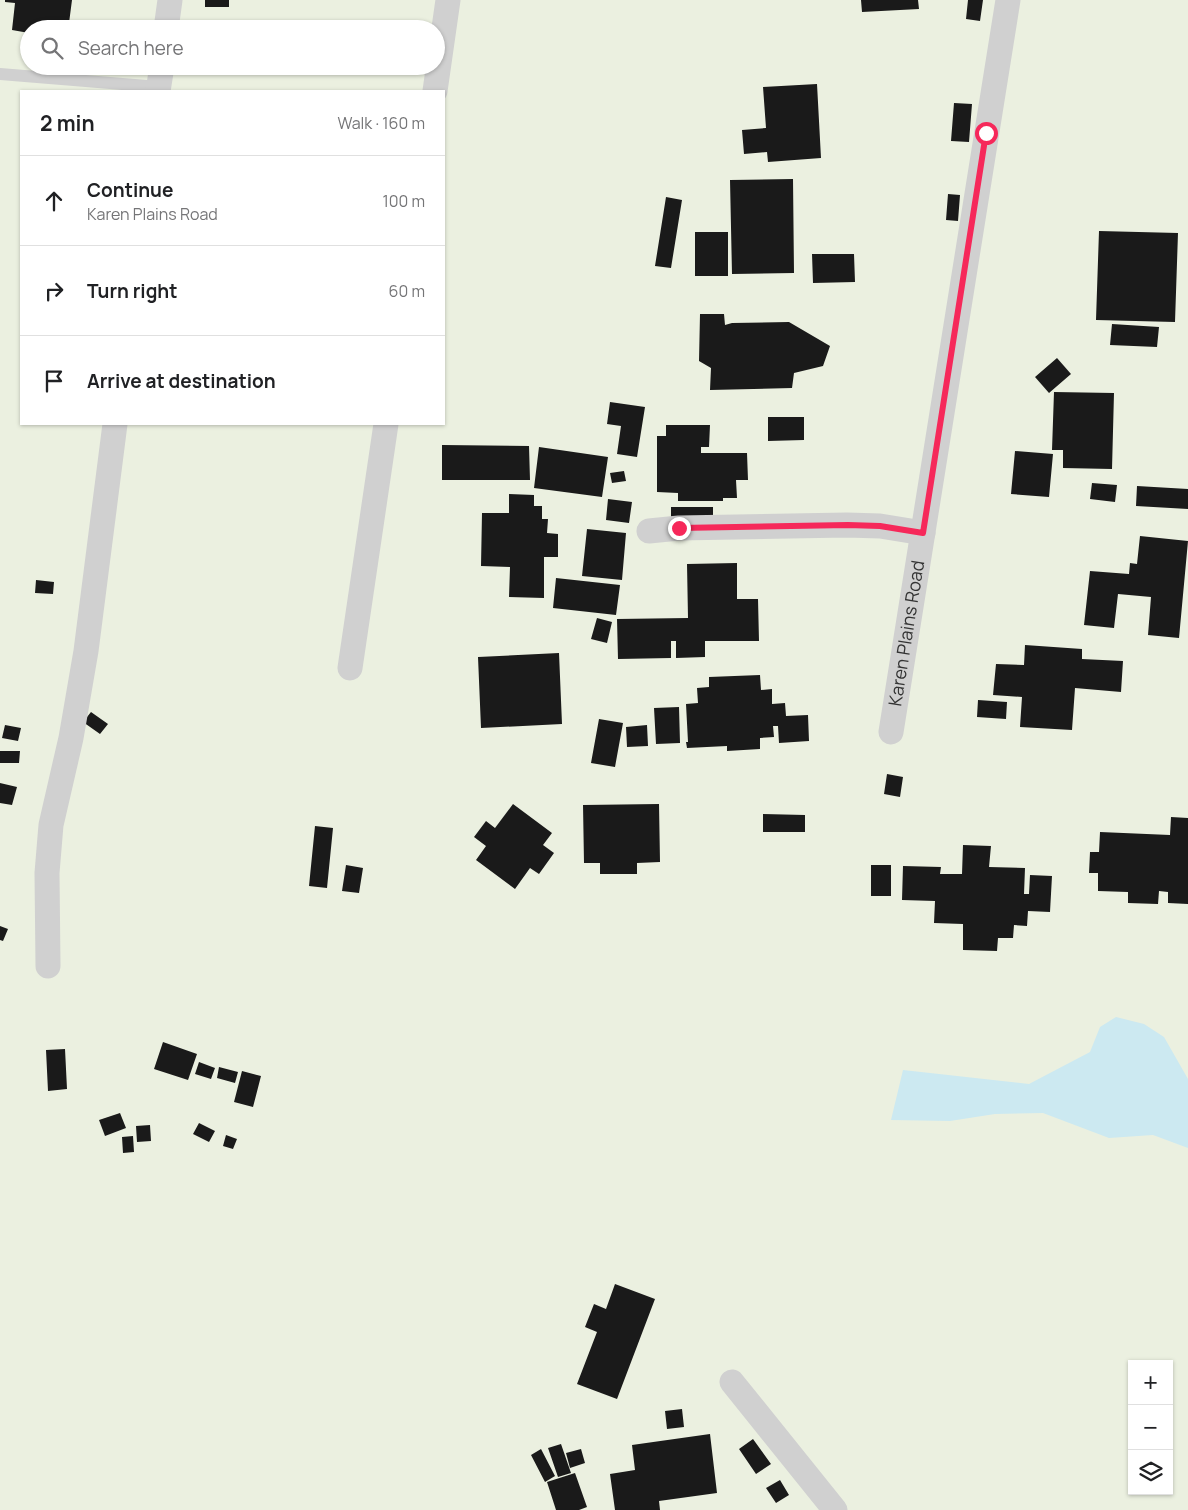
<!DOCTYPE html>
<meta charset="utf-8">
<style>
:root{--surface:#fff;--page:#f6f6f6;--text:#202124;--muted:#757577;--line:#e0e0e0}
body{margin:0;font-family:Manrope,sans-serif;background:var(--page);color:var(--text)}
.controls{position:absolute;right:15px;bottom:15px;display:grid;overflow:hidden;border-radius:0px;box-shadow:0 1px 4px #0004}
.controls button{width:45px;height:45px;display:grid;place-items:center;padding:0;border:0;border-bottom:1px solid var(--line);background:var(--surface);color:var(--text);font:25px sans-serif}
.stop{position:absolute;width:15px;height:15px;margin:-11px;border:4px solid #f6285a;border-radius:50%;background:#fff}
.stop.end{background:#f6285a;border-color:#fff;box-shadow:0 1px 5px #0008}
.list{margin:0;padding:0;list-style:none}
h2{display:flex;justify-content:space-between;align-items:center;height:65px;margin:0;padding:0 20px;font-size:21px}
h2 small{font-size:16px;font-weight:400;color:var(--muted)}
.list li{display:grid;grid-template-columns:32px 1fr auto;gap:15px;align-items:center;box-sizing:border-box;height:90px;padding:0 20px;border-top:1px solid var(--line)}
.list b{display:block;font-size:19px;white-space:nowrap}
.list p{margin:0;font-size:16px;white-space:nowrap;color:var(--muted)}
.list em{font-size:16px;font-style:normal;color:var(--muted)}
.icon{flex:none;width:28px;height:28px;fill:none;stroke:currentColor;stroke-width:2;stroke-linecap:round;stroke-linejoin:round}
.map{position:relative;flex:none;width:1188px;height:1510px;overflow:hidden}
.search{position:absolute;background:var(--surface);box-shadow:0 1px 4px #0004;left:20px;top:20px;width:425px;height:55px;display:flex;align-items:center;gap:12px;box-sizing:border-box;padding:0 18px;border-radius:28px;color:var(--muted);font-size:19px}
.panel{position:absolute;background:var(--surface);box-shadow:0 1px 4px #0004;left:20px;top:90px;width:425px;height:335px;border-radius:0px}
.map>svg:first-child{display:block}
.green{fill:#ebf0e0;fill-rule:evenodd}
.water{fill:#cce9f1}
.building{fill:#1a1a1a}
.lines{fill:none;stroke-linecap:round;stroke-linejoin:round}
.lane{stroke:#d0d0d0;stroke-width:12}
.street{stroke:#d0d0d0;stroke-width:25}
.route{stroke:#f6285a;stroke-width:6}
.labels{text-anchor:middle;stroke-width:5;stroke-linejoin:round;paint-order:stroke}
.street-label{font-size:18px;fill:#333;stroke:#fff}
</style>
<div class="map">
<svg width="1188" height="1510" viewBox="0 0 1188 1510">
<rect width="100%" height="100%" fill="#fff"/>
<!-- green -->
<path class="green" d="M0,0h1188v1510h-1188zM29,29h407v37h-407zM21,91h423v333h-423zM1132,1364h37v127h-37z"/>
<!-- water -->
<path class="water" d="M1116,1017l28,7 20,13 24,42v69l-35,-13 -44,3 -66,-25 -48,1 -45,7 -59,-1 12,-50 126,14 61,-32 10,-25z"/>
<!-- building -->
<path class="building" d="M5,0h67l-3,23 -12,-2 -1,8h-27v4l-17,-3 3,-27 -10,-1z
M205,0h24v7h-24z
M861,0h57l1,9 -57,3z
M968,0h15l-3,21 -14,-2z
M817,84l4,74 -53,4 -1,-10 -23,2 -2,-24 24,-2 -3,-41z
M954,103l18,1 -3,38 -18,-1z
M793,179l1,94 -62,1 -2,-94z
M948,194l12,1 -2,26 -12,-1z
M666,197l16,3 -11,68 -16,-2z
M1099,231l79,2 -3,89 -79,-2z
M695,232h33v44h-33z
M812,254h42l1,28 -42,1z
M700,314h24l1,11 7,-2 57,-1 41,24 -7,20 -29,7 -2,15 -82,2 1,-22 -12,-7z
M1112,324l47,3 -2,20 -47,-2z
M1057,358l14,16 -22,19 -14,-16z
M1054,392l60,1 -2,76 -49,-1v-18h-11z
M610,402l35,5 -8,50 -20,-3 4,-28 -14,-2z
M768,417h36v23l-36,1z
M666,425h44l-1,22h-8v6h46l1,27h-12l1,18h-14v3h-45v-8l-21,-1v-56h9z
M442,445l87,1 1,34h-88z
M539,447l69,10 -6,40 -68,-9z
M1015,451l38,3 -4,43 -38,-3z
M624,471l2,10 -14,2 -2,-10z
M1092,483l25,2 -2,17 -25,-3z
M1137,486l51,3v20l-52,-3z
M509,494l25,1v11h8v13h6l-1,14 11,1v23h-14v41l-35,-1 1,-30 -29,-1 1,-53h27z
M608,499l24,3 -3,21 -23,-3z
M671,507h42v16l-42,1z
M587,529l39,4 -4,47 -40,-4z
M1140,536l48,5 -9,97 -31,-3 3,-38 -33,-3 -4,34 -30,-3 6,-54 39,3 1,-11 7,1z
M737,563v36h21l1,42h-54v16l-29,1v-17h-5v17l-53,1 -1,-40 71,-1 -1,-54z
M556,578l64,7 -4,30 -63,-7z
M36,580l18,2 -1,12 -18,-1z
M597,618l15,4 -5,21 -16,-4z
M1025,645l57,4v10l41,2 -2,31 -46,-4 -3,42 -52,-3 2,-30 -29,-2 3,-31 28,1z
M559,653l3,71 -81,4 -3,-71z
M760,675l1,15 11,-1v15l13,-1 1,13 22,-1 1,26 -30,2 -1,-17h-5l1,11 -14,1v11l-33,2v-5l-40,2 -1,-6h2l-2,-38 12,-1 -1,-15 12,-1v-10z
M978,700l29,2 -1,17 -29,-2z
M679,707l1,36 -24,1 -2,-36z
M91,712l17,12 -8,10 -17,-12z
M599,719l24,4 -8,44 -24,-4z
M5,725l16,3 -3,13 -16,-3z
M647,725l1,21 -21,1 -1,-20z
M0,751h20l-1,12h-19z
M887,774l16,3 -3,20 -16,-3z
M0,783l17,4 -5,18 -12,-2z
M513,804l39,29 -9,12 11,8 -15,21 -9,-6 -15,21 -39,-29 10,-14 -12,-9 12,-16 9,7z
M659,804l1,58 -23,1v11h-37v-11h-16l-1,-58z
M763,814l42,1v17h-42z
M1171,817l17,1v86l-20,-1v-11l-9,-1 -1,13 -30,-1v-11l-30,-1v-18h-9l1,-21h9l1,-20 70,3z
M315,826l18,2 -6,60 -18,-2z
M963,845l28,1 -2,21 36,1 -1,26h5l1,-19 22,1 -2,36 -22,-1 -1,15 -13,-1 -1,13h-15l-1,13 -34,-1v-26l-29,-1 1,-22 -33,-1 1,-34 38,1 -1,7h22z
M346,865l17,3 -4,25 -17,-2z
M871,865h20v31h-20z
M0,926l8,3 -5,12 -3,-1z
M163,1042l34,12 -9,26 -34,-11z
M65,1049l2,40 -19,2 -2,-41z
M199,1062l16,6 -4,11 -16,-5z
M219,1067l19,5 -3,11 -18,-5z
M242,1071l19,5 -8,31 -19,-5z
M120,1113l6,15 -21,8 -6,-16z
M199,1123l16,8 -6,11 -16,-8z
M150,1125l1,16 -14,1 -1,-16z
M226,1135l11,4 -4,10 -10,-3z
M133,1136l1,16 -11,1 -1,-16z
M615,1284l40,15 -38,100 -40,-15 20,-52 -12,-5 9,-23 12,5z
M682,1409l2,18 -17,2 -2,-18z
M710,1434l7,59 -58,8 1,9h-45l-5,-36 25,-4 -3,-25z
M753,1439l18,25 -15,10 -17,-25z
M561,1444l10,29 -13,4 -10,-29z
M541,1449l14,27 -10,6 -14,-27z
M581,1449l4,14 -15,5 -4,-15z
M575,1473l12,34 -8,3h-23l-9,-28z
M780,1480l9,15 -13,8 -10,-15z"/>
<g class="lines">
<!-- lane -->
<path class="lane" d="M0,74l159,13"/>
<!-- street -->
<g class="street">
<path d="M166,29l4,-29"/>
<path d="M158,91l4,-25"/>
<path d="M435,91l13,-91"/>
<path d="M649,531l30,-3 168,-3 33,1 43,7"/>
<path d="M350,668l36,-244"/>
<path id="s1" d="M891,732l117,-732"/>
<path d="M48,966l-1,-93 4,-48 20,-87 15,-87 29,-227"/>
<path d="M732,1382l103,128"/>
</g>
</g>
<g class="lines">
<!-- route -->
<path class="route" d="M679,528l169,-3 32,1 43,7 63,-400"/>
</g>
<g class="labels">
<!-- street labels -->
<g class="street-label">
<text dy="6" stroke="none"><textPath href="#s1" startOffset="100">Karen Plains Road</textPath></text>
</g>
</g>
</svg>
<div class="controls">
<button>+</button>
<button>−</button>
<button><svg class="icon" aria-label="layers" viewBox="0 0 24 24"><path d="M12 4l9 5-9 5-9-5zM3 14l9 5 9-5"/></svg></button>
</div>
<div class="stop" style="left:986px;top:133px"></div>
<div class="stop end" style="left:679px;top:528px"></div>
<div class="search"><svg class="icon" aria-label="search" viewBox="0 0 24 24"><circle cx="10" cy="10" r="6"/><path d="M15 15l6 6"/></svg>Search here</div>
<section class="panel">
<h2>2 min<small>Walk · 160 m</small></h2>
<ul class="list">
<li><svg class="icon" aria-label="ahead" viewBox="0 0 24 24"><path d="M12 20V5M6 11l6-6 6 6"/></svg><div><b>Continue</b><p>Karen Plains Road</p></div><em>100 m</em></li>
<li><svg class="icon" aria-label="right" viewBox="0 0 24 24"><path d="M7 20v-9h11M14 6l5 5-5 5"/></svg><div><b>Turn right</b></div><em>60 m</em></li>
<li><svg class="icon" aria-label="arrive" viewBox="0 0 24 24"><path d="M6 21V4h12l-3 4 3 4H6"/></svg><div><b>Arrive at destination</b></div></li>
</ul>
</section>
</div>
